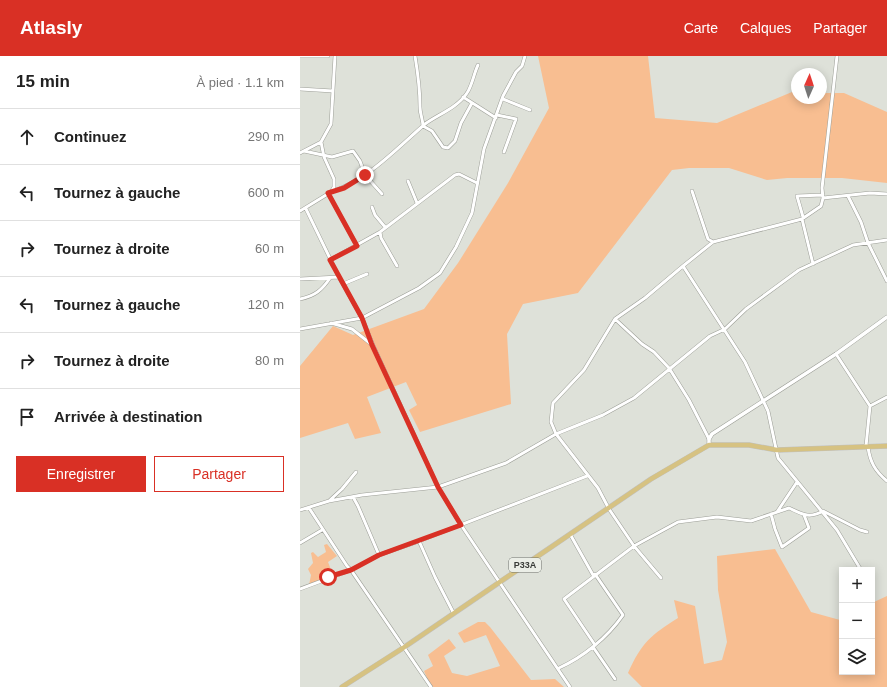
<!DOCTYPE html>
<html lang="fr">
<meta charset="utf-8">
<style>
:root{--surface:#fff;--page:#f6f6f6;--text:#222;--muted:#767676;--line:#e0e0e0;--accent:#d93025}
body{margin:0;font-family:Helvetica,sans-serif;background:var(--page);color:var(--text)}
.controls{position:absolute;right:12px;bottom:12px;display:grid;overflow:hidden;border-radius:0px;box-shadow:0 2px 10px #0003}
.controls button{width:36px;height:36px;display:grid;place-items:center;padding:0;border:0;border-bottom:1px solid var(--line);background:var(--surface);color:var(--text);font:20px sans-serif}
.compass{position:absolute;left:491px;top:12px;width:36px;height:36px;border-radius:50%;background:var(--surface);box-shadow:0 2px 10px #0003;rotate:3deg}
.stop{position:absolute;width:12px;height:12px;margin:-9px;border:3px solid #d93025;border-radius:50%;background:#fff}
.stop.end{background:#d93025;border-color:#fff;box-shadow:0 1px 4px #0008}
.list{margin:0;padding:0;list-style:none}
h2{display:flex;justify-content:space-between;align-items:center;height:52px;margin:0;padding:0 16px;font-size:17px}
h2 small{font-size:13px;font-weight:400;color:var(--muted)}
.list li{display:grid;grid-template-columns:26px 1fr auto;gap:12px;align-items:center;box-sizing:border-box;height:56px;padding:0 16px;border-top:1px solid var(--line)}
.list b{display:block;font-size:15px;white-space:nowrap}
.list em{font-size:13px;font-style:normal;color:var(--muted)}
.actions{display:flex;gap:8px;padding:12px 16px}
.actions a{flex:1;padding:9px 0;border:1px solid var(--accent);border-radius:0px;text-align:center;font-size:14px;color:var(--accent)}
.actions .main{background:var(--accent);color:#fff}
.icon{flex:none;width:22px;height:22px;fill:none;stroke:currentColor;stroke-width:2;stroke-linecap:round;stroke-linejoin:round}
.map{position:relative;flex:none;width:587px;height:631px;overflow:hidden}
header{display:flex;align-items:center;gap:24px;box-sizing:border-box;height:56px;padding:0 20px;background:var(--accent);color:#fff}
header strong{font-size:19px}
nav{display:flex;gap:22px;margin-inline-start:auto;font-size:14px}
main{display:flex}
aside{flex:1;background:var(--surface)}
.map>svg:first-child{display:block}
.green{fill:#f8be91}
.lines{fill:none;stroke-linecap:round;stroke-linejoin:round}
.minor-casing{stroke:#9c9e97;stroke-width:4}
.tertiary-casing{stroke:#9c9e97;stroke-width:4.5}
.primary-casing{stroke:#c0c0bf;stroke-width:5.5}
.minor{stroke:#fff;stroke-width:3}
.tertiary{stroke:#fff;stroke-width:3.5}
.primary{stroke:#d6c282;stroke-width:4.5}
.route{stroke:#d93025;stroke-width:5}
.labels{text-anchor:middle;stroke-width:4;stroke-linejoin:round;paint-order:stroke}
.shield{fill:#ebeee7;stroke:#6e716c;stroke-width:1}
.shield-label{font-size:9px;font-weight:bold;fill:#393b38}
</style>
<header>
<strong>Atlasly</strong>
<nav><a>Carte</a><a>Calques</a><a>Partager</a></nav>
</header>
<main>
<aside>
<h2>15 min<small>À pied · 1.1 km</small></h2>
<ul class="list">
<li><svg class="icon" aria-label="ahead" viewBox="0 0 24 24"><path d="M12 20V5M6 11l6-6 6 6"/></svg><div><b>Continuez</b></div><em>290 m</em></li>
<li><svg class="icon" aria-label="left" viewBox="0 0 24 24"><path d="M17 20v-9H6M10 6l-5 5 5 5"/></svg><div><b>Tournez à gauche</b></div><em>600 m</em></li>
<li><svg class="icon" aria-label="right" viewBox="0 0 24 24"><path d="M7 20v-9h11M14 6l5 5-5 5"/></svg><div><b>Tournez à droite</b></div><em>60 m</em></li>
<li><svg class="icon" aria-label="left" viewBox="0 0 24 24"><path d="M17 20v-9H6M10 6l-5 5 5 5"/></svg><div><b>Tournez à gauche</b></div><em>120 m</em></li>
<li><svg class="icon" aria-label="right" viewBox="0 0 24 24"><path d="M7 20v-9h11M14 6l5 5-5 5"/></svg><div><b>Tournez à droite</b></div><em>80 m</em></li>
<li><svg class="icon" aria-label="arrive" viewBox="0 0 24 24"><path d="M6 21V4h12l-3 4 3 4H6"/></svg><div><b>Arrivée à destination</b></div></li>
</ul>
<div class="actions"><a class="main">Enregistrer</a><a>Partager</a></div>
</aside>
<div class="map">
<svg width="587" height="631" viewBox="0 0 587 631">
<rect width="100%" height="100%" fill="#dee1d9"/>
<!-- green -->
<path class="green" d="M238,0h110l7,62 62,5 75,-31h5v6h24v-5h23l43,19v71l-45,-5h-55l-20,2 -38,-12h-40l-17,2 -94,123 -55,11 -16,30 4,70 -91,28 -11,-22 8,-5 -11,-23 -39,15 14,36 -26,6 -7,-16 -48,15v-72l33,-40 20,9 71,-26 34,-46 50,-80 41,-75z
M27,488l10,12 -9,6 5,13 -24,10 2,-10 -3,-6 5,-6 -2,-10 2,-1 5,5 8,-5 -2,-7z
M475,493l36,63 29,8 2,3v49h30l2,-70 13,-6v91h-245l-14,-14c14,-31 23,-38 50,-55l-4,-18 21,6 9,58 18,-4 5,-18 -9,-52 -1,-34z
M178,566h7l5,5 41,53 24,-1 9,8h-133l-7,-16 9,-5 -5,-11 21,-16 7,9 -12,8 8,17 15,3 33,-10 -14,-31 -22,8 -6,-10z"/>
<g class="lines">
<defs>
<path id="minor" d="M0,0h28
M115,0c3,18 5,34 5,51 0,7 3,13 3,19l9,5 11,16 5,1 7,-7 6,-18 11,-20
M0,33l33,2
M163,41l33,21
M203,43l27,11
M197,59l19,4 -12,33
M4,95l28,6 21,-6 7,10 5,14 17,19
M0,97l21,-11
M108,125l9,22
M392,135l16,48 5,3
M31,136c38,-13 64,-42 94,-68 14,-10 32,-16 42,-31 5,-7 7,-20 11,-28
M28,137l29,53
M548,140l13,26 7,21 19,38
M523,142l-1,-10 15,-132
M72,151l3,8 10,12
M6,153l33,68 23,41 11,27 65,142 23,38 109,162
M0,155l31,-19 3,-5v-8l-10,-22 -3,-15 10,-18 4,-68
M503,161l-6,-21 26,-1
M502,163l11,45
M80,176l1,6 16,28
M30,204l50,-28 75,-57 4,-1 18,9
M383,210l30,-24 89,-23 19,-13 2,-8 47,-5 17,1
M0,223l39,-2
M43,228l24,-10
M0,243c15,-3 22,-9 30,-21
M315,263l27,25 12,8 15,16 20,32 20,39
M31,267l21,6 19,15
M0,273l62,-11 57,-30 21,-15 16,-26 16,-34 12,-64 19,-53 13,-24 6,-6 3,-10
M536,298l34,52 -4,40
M570,350l17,-9
M568,391c2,15 7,24 19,34
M53,441l5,9 21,49
M29,445l13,-12 14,-17
M9,452l38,58 4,4 80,117
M0,454l29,-9 33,-6 76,-8 68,-24 50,-29 47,-19 31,-17 76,-62 15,-7 21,-20 53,-39 54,-25 34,-5
M477,456l20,-30
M471,458l4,15 7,18 27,-19 -5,-13
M270,478l23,41
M119,485l16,36 18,35
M0,487l22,-13
M361,522l-27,-32 -25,-37 -11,-21 -42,-54 -5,-12 2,-19 31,-33 31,-51 30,-21 38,-32 62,96 23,49 10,47 59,72 24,40
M0,533l51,-19 28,-15 40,-14 168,-65
M295,589l-31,-46 70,-53 44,-24 39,-5 34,4 38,-13c13,6 20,11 34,3l37,19 7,2
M293,591l22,32
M259,612c24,-11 48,-30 64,-53l-28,-41"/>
<path id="tertiary" d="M409,389v-6l3,-5 124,-80 51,-37"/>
<path id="primary" d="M42,631l61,-39 248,-169 58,-34h40l28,5 110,-4"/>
</defs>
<!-- minor casing -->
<use href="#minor" class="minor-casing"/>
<!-- tertiary casing -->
<use href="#tertiary" class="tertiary-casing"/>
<!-- primary casing -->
<use href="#primary" class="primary-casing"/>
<!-- minor -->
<use href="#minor" class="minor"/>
<!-- tertiary -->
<use href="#tertiary" class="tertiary"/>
<!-- primary -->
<use href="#primary" class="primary"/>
</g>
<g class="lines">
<!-- route -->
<path class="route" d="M28,521l23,-7 28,-15 82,-30 -23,-38 -66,-142 -10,-27 -32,-58 27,-14 -29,-53 16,-5 21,-13"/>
</g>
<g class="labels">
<!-- shield labels -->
<rect class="shield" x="209" y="502" width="32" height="14" rx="3"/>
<g class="shield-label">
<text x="225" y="512">P33A</text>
</g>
</g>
</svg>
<div class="controls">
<button>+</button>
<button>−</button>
<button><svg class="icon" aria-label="layers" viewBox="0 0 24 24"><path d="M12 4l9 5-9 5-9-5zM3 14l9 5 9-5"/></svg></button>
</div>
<svg class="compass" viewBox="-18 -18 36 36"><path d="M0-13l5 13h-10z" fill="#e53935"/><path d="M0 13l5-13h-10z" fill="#767676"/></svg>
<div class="stop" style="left:28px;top:521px"></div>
<div class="stop end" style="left:65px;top:119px"></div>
</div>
</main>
